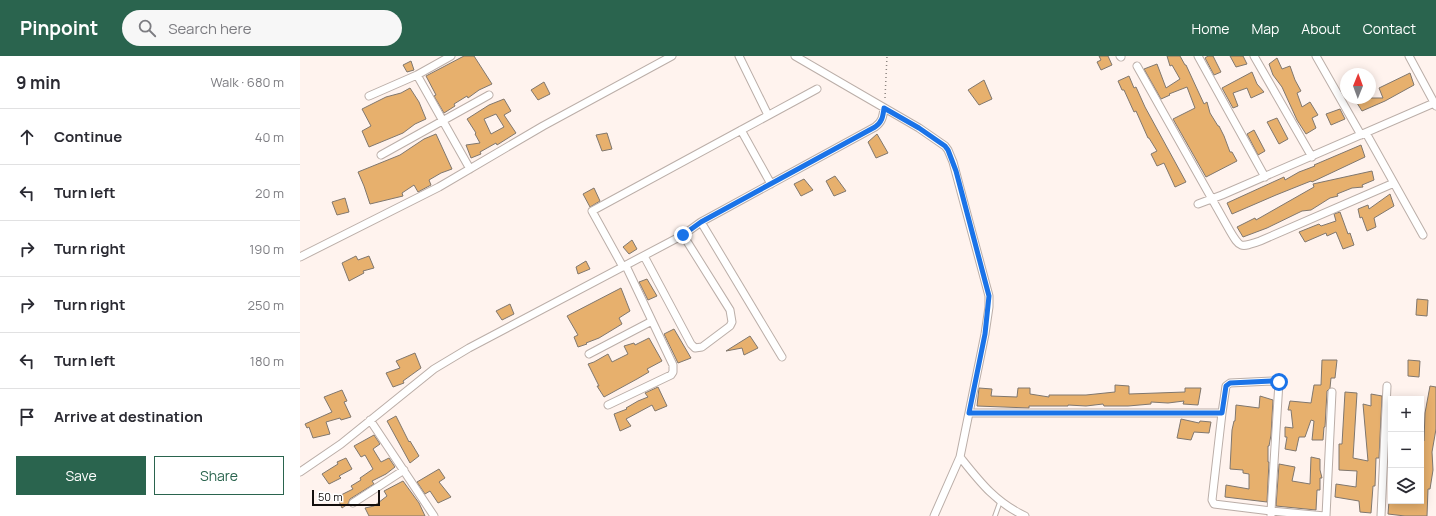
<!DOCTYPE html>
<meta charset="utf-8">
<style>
:root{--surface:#fff;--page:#f7f7f7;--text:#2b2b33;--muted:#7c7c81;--line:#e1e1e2;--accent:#2a644e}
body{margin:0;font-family:Manrope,sans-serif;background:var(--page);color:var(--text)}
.controls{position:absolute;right:12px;bottom:12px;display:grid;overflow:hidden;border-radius:0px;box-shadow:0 2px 10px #0003}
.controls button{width:36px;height:36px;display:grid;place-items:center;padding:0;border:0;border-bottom:1px solid var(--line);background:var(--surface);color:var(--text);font:20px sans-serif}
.compass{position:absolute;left:1040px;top:12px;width:36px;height:36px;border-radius:50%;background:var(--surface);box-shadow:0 2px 10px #0003;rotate:1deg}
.scale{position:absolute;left:12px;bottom:10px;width:68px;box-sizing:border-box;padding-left:4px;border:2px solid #130f0d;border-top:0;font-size:11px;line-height:14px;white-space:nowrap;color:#130f0d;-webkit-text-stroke:3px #fff;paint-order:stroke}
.stop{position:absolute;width:12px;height:12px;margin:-9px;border:3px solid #1a73e8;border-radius:50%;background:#fff}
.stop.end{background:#1a73e8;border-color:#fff;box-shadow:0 1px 4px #0008}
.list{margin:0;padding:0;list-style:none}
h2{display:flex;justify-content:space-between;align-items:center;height:52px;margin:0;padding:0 16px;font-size:17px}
h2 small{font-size:13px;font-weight:400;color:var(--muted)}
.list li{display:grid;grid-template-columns:26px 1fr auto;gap:12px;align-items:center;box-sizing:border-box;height:56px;padding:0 16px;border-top:1px solid var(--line)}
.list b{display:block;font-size:15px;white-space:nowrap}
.list em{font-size:13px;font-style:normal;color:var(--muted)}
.actions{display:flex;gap:8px;padding:12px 16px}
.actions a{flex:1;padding:9px 0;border:1px solid var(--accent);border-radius:0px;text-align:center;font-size:14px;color:var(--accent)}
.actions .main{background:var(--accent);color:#fff}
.icon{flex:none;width:22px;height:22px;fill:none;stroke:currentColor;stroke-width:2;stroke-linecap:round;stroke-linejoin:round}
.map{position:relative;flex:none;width:1136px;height:460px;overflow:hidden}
header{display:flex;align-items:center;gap:24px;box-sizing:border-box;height:56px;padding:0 20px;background:var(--accent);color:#fff}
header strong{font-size:19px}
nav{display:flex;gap:22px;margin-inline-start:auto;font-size:14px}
.search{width:280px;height:36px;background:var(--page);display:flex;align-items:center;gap:10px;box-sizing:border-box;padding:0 14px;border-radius:22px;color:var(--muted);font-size:15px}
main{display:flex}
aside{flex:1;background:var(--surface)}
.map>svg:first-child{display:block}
.building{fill:#e7b06d;stroke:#80776e;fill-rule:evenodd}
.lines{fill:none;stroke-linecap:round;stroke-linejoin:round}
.service-casing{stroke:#bbaea8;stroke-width:5.5}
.minor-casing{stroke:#bbaea8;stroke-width:9}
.path{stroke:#8d8581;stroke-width:1.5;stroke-dasharray:1 3;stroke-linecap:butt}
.service{stroke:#fff;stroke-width:3.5}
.minor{stroke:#fff;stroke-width:7}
.route{stroke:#1a73e8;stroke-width:5}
</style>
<header>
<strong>Pinpoint</strong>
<div class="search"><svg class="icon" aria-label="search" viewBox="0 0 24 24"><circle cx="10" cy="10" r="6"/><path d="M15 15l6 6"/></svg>Search here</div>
<nav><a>Home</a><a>Map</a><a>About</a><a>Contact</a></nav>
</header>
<main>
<aside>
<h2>9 min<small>Walk · 680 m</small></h2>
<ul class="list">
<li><svg class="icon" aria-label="ahead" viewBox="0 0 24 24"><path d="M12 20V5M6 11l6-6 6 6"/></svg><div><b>Continue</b></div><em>40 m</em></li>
<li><svg class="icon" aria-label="left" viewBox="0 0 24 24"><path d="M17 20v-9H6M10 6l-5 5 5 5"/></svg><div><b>Turn left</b></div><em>20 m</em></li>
<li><svg class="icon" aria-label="right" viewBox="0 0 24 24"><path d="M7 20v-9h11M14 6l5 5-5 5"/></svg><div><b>Turn right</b></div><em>190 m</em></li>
<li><svg class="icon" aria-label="right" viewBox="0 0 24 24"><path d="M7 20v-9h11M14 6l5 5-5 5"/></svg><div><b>Turn right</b></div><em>250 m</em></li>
<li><svg class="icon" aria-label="left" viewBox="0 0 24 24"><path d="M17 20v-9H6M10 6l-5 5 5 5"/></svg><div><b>Turn left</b></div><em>180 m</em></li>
<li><svg class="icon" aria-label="arrive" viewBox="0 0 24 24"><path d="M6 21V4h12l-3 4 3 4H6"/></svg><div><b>Arrive at destination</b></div></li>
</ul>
<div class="actions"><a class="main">Save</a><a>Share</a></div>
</aside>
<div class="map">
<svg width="1136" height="460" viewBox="0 0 1136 460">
<rect width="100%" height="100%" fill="#fff3ee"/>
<!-- building -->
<path class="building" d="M164,0h10l18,28 -13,6 -11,8 -1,-2 -13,8 1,2 -11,7 -10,-17 2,-1 -10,-19z
M799,0h9l4,9 -11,5 -4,-8 4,-2z
M867,0h13l5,9h1l18,39 3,-2 3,11 8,13h1l5,10 6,16h2l5,9 -31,16 -33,-58 22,-11 -8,-21 -18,7 1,1 -9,4 -17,-30 13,-5 9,24 14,-9 -8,-14 -2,1z
M908,0h5l8,16 -7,3 -9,-17z
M930,0h13l4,8 -11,3z
M977,2l5,11 8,-3 5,14 6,11 -4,2 5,14 8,-5 8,13 -6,3 4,10 -10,6 -9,-14 -15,-33 -9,-12 -4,-11z
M111,5l3,9 -7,2 -4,-7z
M952,16l5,12 7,8 -13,6 -4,-10 -14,5 5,13 -5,2 -11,-20z
M1110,17l4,12 -29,16 -23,10 -5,-8 9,-5h17l-4,-10z
M829,20l5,12 2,-1 9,20 41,75 -11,5 -11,-24 -7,3 -6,-12 6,-3 -8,-13h-1l-12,-27 -2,1 -10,-22h-2l-4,-9z
M684,24l8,19 -13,6 -11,-15z
M244,26l6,12 -12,6 -7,-10z
M110,32l9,14 7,17 -11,5 -12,9 -34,14 -7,-16 9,-5 -9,-17 24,-12 15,-4z
M204,43l7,12 -7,4 12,18 -19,12 -1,-2 -16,9 1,2 -10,4 -5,-13 14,-2 -5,-9 1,-1 -9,-14 22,-14zM196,58l8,13 -13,7 -7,-15z
M1040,53l5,10 -14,6 -5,-11z
M977,62l11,21 -9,5 -12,-22z
M954,74l11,21 -7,4 -11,-21z
M307,77l5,16 -10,2 -6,-16z
M136,78l16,35 -11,4 -12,7 2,5 -13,7 -4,-7 -12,8 1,3 -33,8 -6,-18 -6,-14 42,-17 24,-16z
M577,78l11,19 -12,5 -8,-16z
M1061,89l4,12 -53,25 -1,-1 -35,14 -44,19 -5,-11 57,-26 1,3 14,-8 16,-6 -1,-1z
M1072,115l2,9 -12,5 1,2 -11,1 -15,6 1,2 -8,2 -19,12 -9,1 -35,17 -24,9 -6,-10 18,-9 1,2 58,-33 -1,-3z
M535,120l11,15 -12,5 -8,-15z
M504,123l9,11 -12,6 -7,-12z
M294,132l6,13 -10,6 -7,-13z
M1090,138l4,12 -20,12 2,9 -9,4 -5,-14 -2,1 -2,-9 10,-4 1,4z
M45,142l4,14 -12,3 -5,-13z
M1040,156l8,22 2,-1 4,12 -11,4 -7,-17 -9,4 -1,-3 -21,9 -6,-10 20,-8 2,2 15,-5 -2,-7z
M332,184l5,9 -8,5 -6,-7z
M56,200l2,4 11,-4 5,12 -11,3 1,2 -15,8 -7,-18z
M286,205l4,8 -12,5 -2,-7z
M347,223l10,17 -9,4 -9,-18z
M321,232l9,23 -11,7 3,6 -23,14 -13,5 1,1 -9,3 -4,-10 4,-2 -11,-19z
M1117,243l11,1 -1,16 -11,-1z
M210,248l4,10 -12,6 -6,-9z
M374,273l17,29 -13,5 -14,-29z
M450,280l8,12 -14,7 -2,-7 -16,3z
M349,282l13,23 -15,8 2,3 -12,7 -33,18 -7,-11h2l-11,-22 6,-2 14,-8 4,8 16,-8 -4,-8 10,-3 1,2z
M115,297l6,15 -18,13 1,2 -11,4 -7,-14 14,-5 -4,-7z
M1022,304h15l-2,18h-4l-1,10 -3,3 -2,36h-1l-1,13h-11l2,-19 -3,-1 -6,17h-6l-3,14 -11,-2 2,-12h-2v-10l8,1 -2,-18h-3l2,-9 21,2 3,-18h7z
M1108,304l12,1 -1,16 -11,-1z
M815,329l14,1v8l56,-2v-4h16l-3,17 -15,-1 1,-3 -16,2 -17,-1v2l-23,2h-24l-1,-2 -17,2 -18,-1v1h-39v2l-52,-2 2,-18 13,1 -1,7 26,1 1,-9h12v6l19,3v-2h37l29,-3z
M1130,330l6,1v42l-4,23 1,18 -3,19h-2l-1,27h-22l-17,-2 1,-13h32l1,-60h2l1,-28z
M358,331l9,19 -12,5 -3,-6 -26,14 5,7 -11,5 -6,-17 13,-5 -1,-1 12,-7 10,-4 -3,-4z
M42,334l5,11 -3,1 7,15 -10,3 -1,-2 -14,4 4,12 -17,4 -4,-11 -2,1 -2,-4 27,-12 -8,-15z
M1045,336l12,1 -4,65 15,3 -5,-57 8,2v-12l11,2 -3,62h-3l-1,28h-2l-2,27 -11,-1 -1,-11 -24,-4 1,-13 20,3 1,-16 -18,-1v-26h3z
M960,340l13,4 -2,35 -2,11h-1v16h1l-2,40 -42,-5 1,-12 23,4v-15l-6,-1v-3l-13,-1 2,-39 2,-9h1l1,-16 23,3z
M96,360l13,26 1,-1 9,15 -9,7 -23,-42z
M881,363l18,4 1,-2 11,1 -2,11 -15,-1 -3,8 -14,-2z
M74,379l6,9 -7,5 8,13 8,-4 6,9 -9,7 -14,7 2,3 -24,15 -2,5 -6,4 -5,-11 16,-8 -2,-3 10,-6 -1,-2 13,-9 -8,-14 -4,2 -7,-11z
M1011,401l9,2v11l2,8h-2v12h-3l-1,20 -40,-4 3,-42 16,3 -3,14 18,3z
M46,402l6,11 -13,7 2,2 -12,6 -7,-10 16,-10 -1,-2z
M139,413l6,9 -6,4 12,15 -13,6 -8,-12 -5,3 -8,-12z
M103,425l16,22 6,13h-56l-4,-8 9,-2 13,-10 -3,-5z"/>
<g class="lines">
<defs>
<path id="service" d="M695,460l5,-14"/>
<path id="minor" d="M439,0l29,59
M495,0l124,72 26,18 3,4 5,12 36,134v11l-4,27 -25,123c20,25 35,45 65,59
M820,0l1,1
M898,0l67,121
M954,0l58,101
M1016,0l45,79
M1109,0l27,50
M837,10l93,165c10,17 10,17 30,10l134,-58
M117,19l53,94
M69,40l48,-21 34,-19
M441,74l30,54
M1066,77l57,102
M81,99l108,-60
M898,148l24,-9 212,-92
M401,166l81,135
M344,200l47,88 4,4 7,-1 28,-21 2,-4 -2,-12 -47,-75
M0,201l139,-70 104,-61 129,-70
M323,211l-31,-56 225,-122
M289,298l63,-33
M308,349l63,-30 2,-3v-7l-47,-99
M669,357h253l-10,87 2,4 57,7v5
M922,357l4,-27 4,-3 42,-2 7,1 -8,129 54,5
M70,364l64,96
M0,416l41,-28 93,-75 35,-21 214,-113 18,-13 22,-12 152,-83c7,-5 8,-10 9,-19
M53,447l51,-33
M634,460l26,-59
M1026,460l6,-124
M1081,460l6,-130"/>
</defs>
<!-- service casing -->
<use href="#service" class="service-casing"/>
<!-- minor casing -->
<use href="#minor" class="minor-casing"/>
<!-- path -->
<path class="path" d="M585,42l2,-42"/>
<!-- service -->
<use href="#service" class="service"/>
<!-- minor -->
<use href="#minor" class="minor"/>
</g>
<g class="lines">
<!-- route -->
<path class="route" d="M383,179l18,-13 22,-12 152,-83c7,-5 8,-10 9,-19l35,20 26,18 3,4 8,21 33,125 -4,38 -16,79h253l4,-27 4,-3 42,-2 7,1"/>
</g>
</svg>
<div class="controls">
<button>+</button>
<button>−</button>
<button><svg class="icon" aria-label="layers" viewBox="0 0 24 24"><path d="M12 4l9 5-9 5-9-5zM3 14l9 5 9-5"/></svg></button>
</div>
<svg class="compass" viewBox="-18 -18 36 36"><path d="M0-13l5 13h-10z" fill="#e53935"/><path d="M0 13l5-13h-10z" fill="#7c7c81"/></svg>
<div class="scale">50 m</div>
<div class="stop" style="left:979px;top:326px"></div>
<div class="stop end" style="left:383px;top:179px"></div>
</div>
</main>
